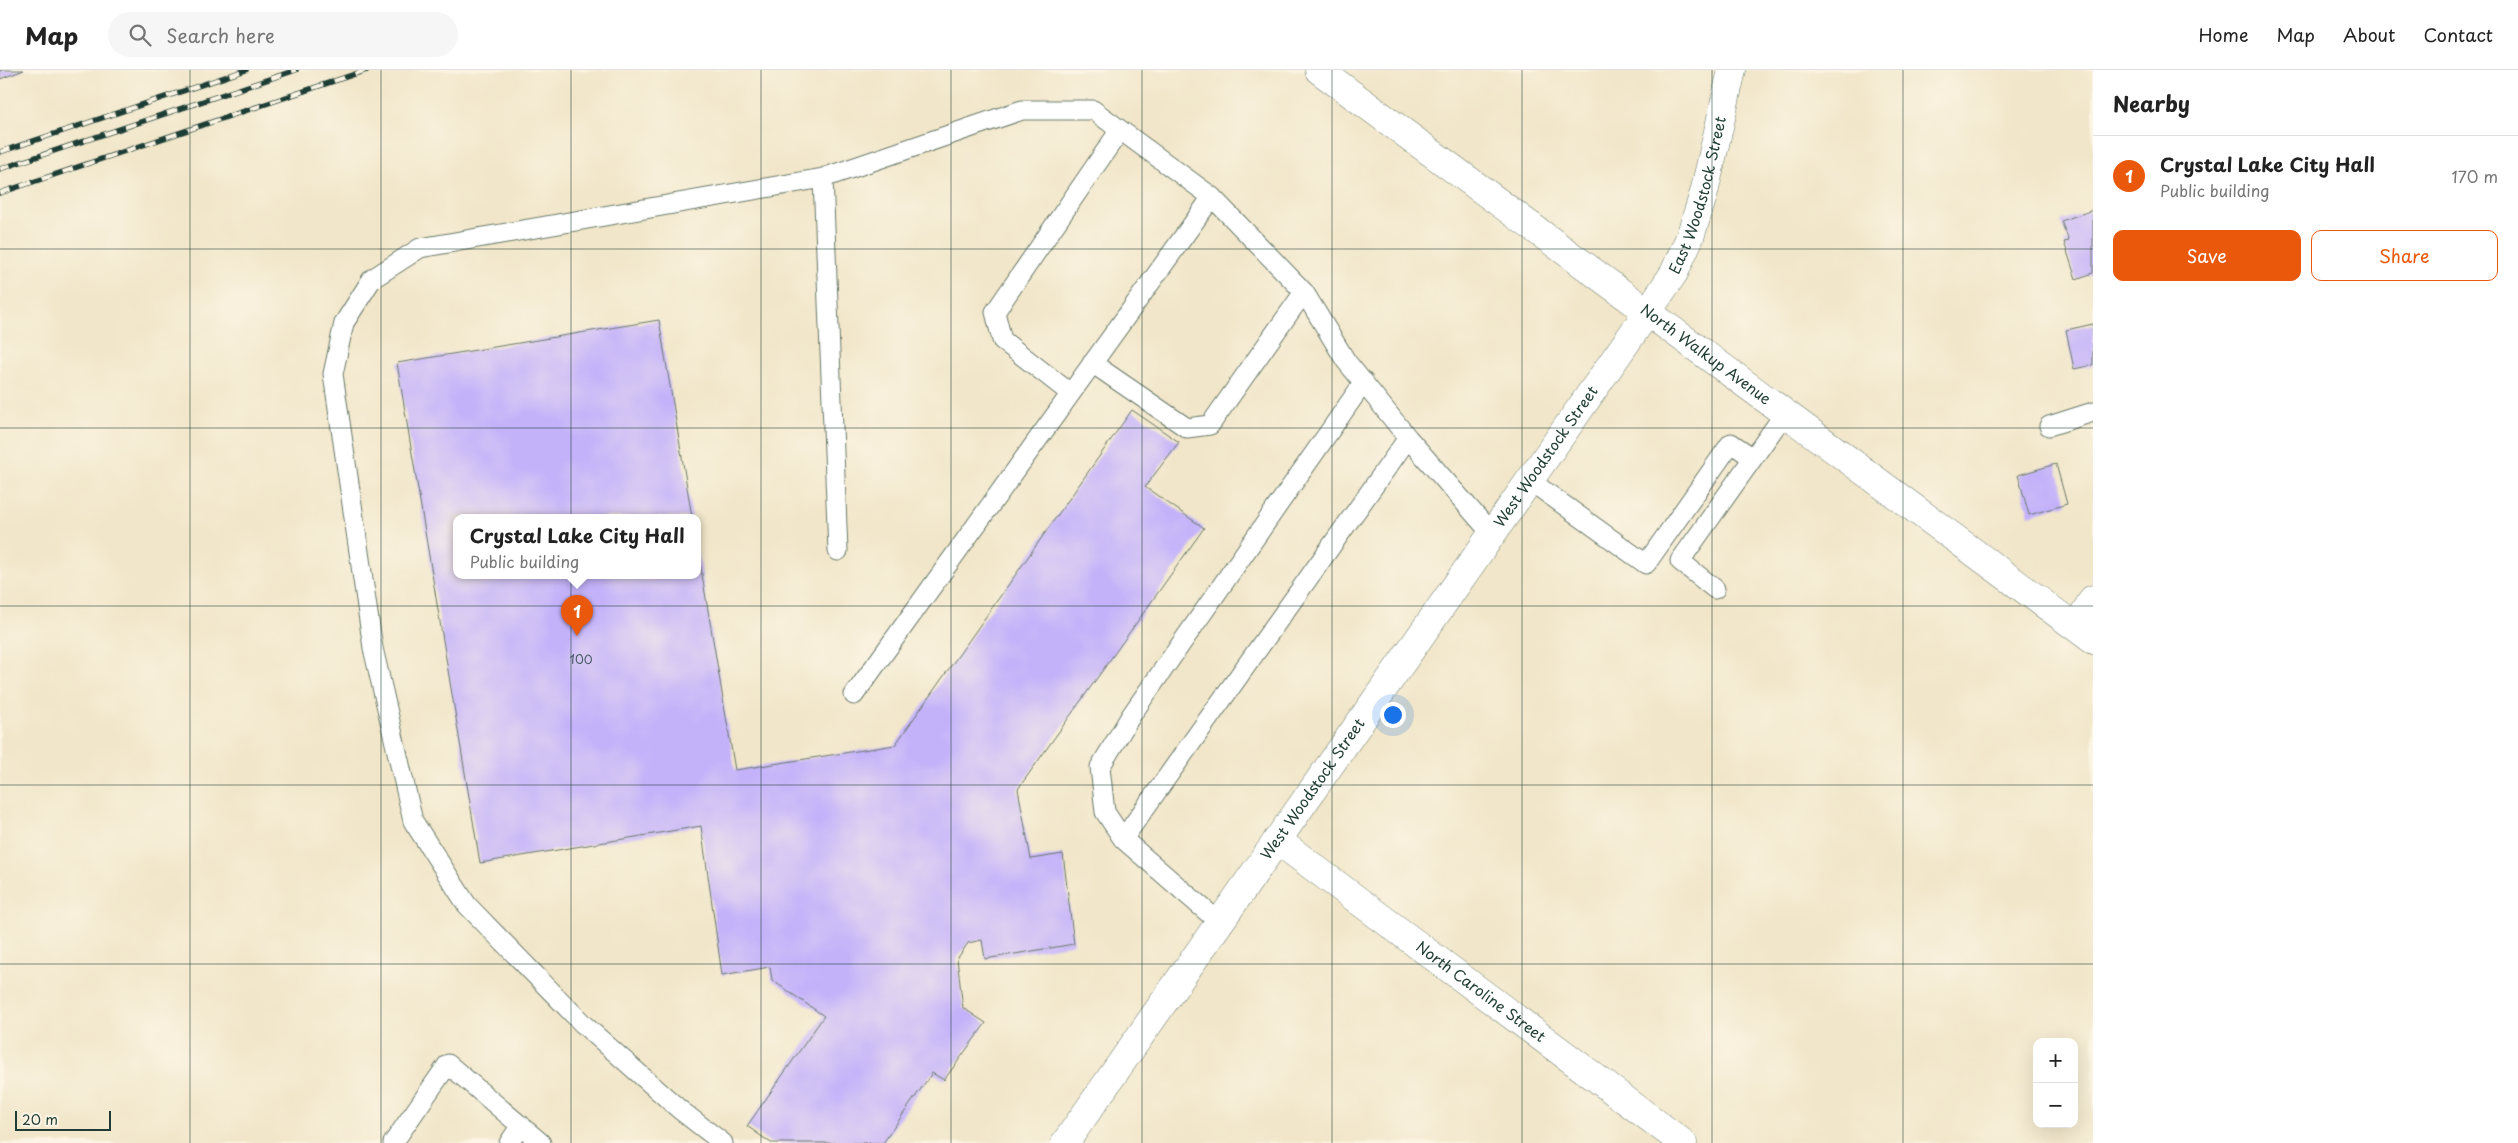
<!DOCTYPE html>
<meta charset="utf-8">
<style>
:root{--surface:#fff;--page:#f6f6f6;--text:#222;--muted:#767676;--line:#e0e0e0;--accent:#ea580c}
body{margin:0;font-family:"Playpen Sans",sans-serif;background:var(--page);color:var(--text)}
.controls{position:absolute;right:15px;bottom:15px;display:grid;overflow:hidden;border-radius:10px;box-shadow:0 5px 20px #0002}
.controls button{width:45px;height:45px;display:grid;place-items:center;padding:0;border:0;border-bottom:1px solid var(--line);background:var(--surface);color:var(--text);font:25px sans-serif}
.scale{position:absolute;left:15px;bottom:12px;width:96px;box-sizing:border-box;padding-left:5px;border:2px solid #1f3d34;border-top:0;font-size:14px;line-height:18px;white-space:nowrap;color:#1f3d34;-webkit-text-stroke:4px #fcf5e5;paint-order:stroke}
.you{position:absolute;left:1392px;top:644px;width:18px;height:18px;margin:-12px;border:4px solid #fff;border-radius:50%;background:#1a73e8;box-shadow:0 0 0 8px #1a73e833}
.badge{display:grid;place-items:center;width:32px;height:32px;border-radius:50%;background:var(--accent);color:#fff;font-size:16px;font-weight:700}
.pin{position:absolute;translate:-50% -41px;filter:drop-shadow(0 1px 2px #0008)}
.pin::after{content:'';position:absolute;top:26px;width:18px;height:15px;background:inherit;clip-path:polygon(0 0,100% 0,50% 100%)}
.popup{position:absolute;left:453px;top:444px;width:248px;height:65px;box-sizing:border-box;display:grid;place-content:center;border-radius:10px;background:var(--surface);filter:drop-shadow(0 1px 4px #0005);font-size:16px;white-space:nowrap;color:var(--muted)}
.popup b{font-size:19px;color:var(--text)}
.popup::after{content:'';position:absolute;left:50%;top:100%;margin-left:-10px;border:10px solid transparent;border-top-color:var(--surface)}
.list{margin:0;padding:0;list-style:none}
h2{display:flex;justify-content:space-between;align-items:center;height:65px;margin:0;padding:0 20px;font-size:21px}
h2 small{font-size:16px;font-weight:400;color:var(--muted)}
.list li{display:grid;grid-template-columns:32px 1fr auto;gap:15px;align-items:center;box-sizing:border-box;height:80px;padding:0 20px;border-top:1px solid var(--line)}
.list b{display:block;font-size:19px;white-space:nowrap}
.list p{margin:0;font-size:16px;white-space:nowrap;color:var(--muted)}
.list em{font-size:16px;font-style:normal;color:var(--muted)}
.actions{display:flex;gap:10px;padding:15px 20px}
.actions a{flex:1;padding:11px 0;border:1px solid var(--accent);border-radius:10px;text-align:center;font-size:18px;color:var(--accent)}
.actions .main{background:var(--accent);color:#fff}
.icon{flex:none;width:28px;height:28px;fill:none;stroke:currentColor;stroke-width:2;stroke-linecap:round;stroke-linejoin:round}
.map{position:relative;flex:none;width:2093px;height:1073px;overflow:hidden}
header{display:flex;align-items:center;gap:30px;box-sizing:border-box;height:70px;padding:0 25px;background:var(--surface);border-bottom:1px solid var(--line)}
header strong{font-size:24px}
nav{display:flex;gap:28px;margin-inline-start:auto;font-size:18px}
.search{width:350px;height:45px;background:var(--page);display:flex;align-items:center;gap:12px;box-sizing:border-box;padding:0 18px;border-radius:28px;color:var(--muted);font-size:19px}
main{display:flex}
aside{flex:1;background:var(--surface)}
.map>svg:first-child{display:block}
.building{fill:#c3b1fa}
.lines{fill:none;stroke-linecap:round;stroke-linejoin:round}
.service-casing{stroke:#687868;stroke-width:21}
.minor-casing{stroke:#687868;stroke-width:29}
.tertiary-casing{stroke:#687868;stroke-width:29}
.service{stroke:#fff;stroke-width:19}
.minor{stroke:#fff;stroke-width:28}
.tertiary{stroke:#fff;stroke-width:28}
.rail-casing{stroke:#1f3d34;stroke-width:5.5}
.rail{stroke:#fcf5e5;stroke-width:4;stroke-dasharray:11;stroke-linecap:butt}
.grid{fill:none;stroke:#1f3d34;stroke-width:1;stroke-opacity:0.55}
.labels{text-anchor:middle;stroke-width:4.5;stroke-linejoin:round;paint-order:stroke}
.number-label{font-size:12px;fill:#485a66}
.street-label{font-size:15px;fill:#1f3d34;stroke:#fcf5e5}
</style>
<header>
<strong>Map</strong>
<div class="search"><svg class="icon" aria-label="search" viewBox="0 0 24 24"><circle cx="10" cy="10" r="6"/><path d="M15 15l6 6"/></svg>Search here</div>
<nav><a>Home</a><a>Map</a><a>About</a><a>Contact</a></nav>
</header>
<main>
<div class="map">
<svg width="2093" height="1073" viewBox="0 0 2093 1073">
<rect width="100%" height="100%" fill="#fcf5e5"/>
<filter id="ink" filterUnits="userSpaceOnUse"><feTurbulence type="fractalNoise" baseFrequency=".02" numOctaves="2"/><feDisplacementMap in="SourceGraphic" scale="10" xChannelSelector="R" yChannelSelector="G"/><feConvolveMatrix kernelMatrix="1 2 1 2 8 2 1 2 1" color-interpolation-filters="sRGB"/></filter>
<filter id="wash" filterUnits="userSpaceOnUse"><feTurbulence type="fractalNoise" baseFrequency=".0096" numOctaves="4" result="noise"/><feDisplacementMap in="SourceGraphic" scale="20" xChannelSelector="R" yChannelSelector="G"/><feGaussianBlur stdDeviation="1.12" result="paint"/><feColorMatrix in="noise" values="0 0 0 0 0 0 0 0 0 0 0 0 0 0 0 0 0 1.4 0 .05"/><feComposite in="paint" operator="in"/></filter>
<g filter="url(#wash)">
<rect width="100%" height="100%" fill="#f1e6c9"/>
<g id="blocks">
<!-- building -->
<path class="building" d="M0,0h24l-24,9z
M2093,140v63l-17,6 -12,-37 5,-1 -8,-20z
M659,250l33,197h-235v58h240l1,-24 37,219 160,-25 237,-335 47,32 -34,45 59,41 -186,261 13,70 32,-5 11,90 -89,15 -3,-19 -14,3 -11,16 6,49 23,15 -42,57 -12,-7 -49,70h-112l-24,-17 77,-110 -52,-36 -2,-13 -48,8 -21,-149 -221,37 -83,-500z
M2093,254v41l-19,4 -8,-39z
M2056,394l11,40 -38,11 -11,-40z"/>
</g>
</g>
<g filter="url(#ink)">
<use href="#blocks" fill-opacity="0" stroke="#687868" stroke-width="1"/>
<g class="lines">
<defs>
<path id="service" d="M1092,293l95,65 23,-3 94,-133
M1070,323l-68,-53 -7,-28 125,-182
M2049,356l44,-14
M1529,410l117,84 85,-121 22,15
M838,481l-15,-373 199,-68h71l119,87 92,95 42,69 62,77 84,96
M1715,519l-35,-28 105,-148
M854,625l358,-498
M1123,769l-18,-27 -5,-45 32,-53 232,-332
M1220,853l-97,-84 285,-401
M393,1073l55,-79 93,79
M509,1073l12,-18
M723,1073l-44,-34 -96,-85 -116,-119 -54,-84 -40,-173 -40,-274 11,-51 28,-44 48,-31 403,-70"/>
<g id="minor">
<path id="s1" d="M1647,243l27,-40 16,-36 14,-44 28,-123"/>
<path d="M2076,557l17,-28"/>
<path id="s2" d="M1277,770l406,303"/>
</g>
<g id="tertiary">
<path id="s3" d="M1319,0l774,570"/>
<path id="s4" d="M1065,1073l582,-830"/>
</g>
</defs>
<!-- service casing -->
<use href="#service" class="service-casing"/>
<!-- minor casing -->
<use href="#minor" class="minor-casing"/>
<!-- tertiary casing -->
<use href="#tertiary" class="tertiary-casing"/>
<!-- service -->
<use href="#service" class="service"/>
<!-- minor -->
<use href="#minor" class="minor"/>
<!-- tertiary -->
<use href="#tertiary" class="tertiary"/>
<defs>
<path id="rail" d="M0,82l246,-82
M0,99l296,-99
M0,123l367,-123"/>
</defs>
<!-- rail casing -->
<use href="#rail" class="rail-casing"/>
<!-- rail -->
<use href="#rail" class="rail"/>
</g>
</g>
<!-- grid -->
<path class="grid" d="M190,0v1073M381,0v1073M571,0v1073M761,0v1073M951,0v1073M1142,0v1073M1332,0v1073M1522,0v1073M1712,0v1073M1903,0v1073M0,179h2093M0,358h2093M0,536h2093M0,715h2093M0,894h2093"/>
<g class="labels">
<!-- number labels -->
<g class="number-label">
<text x="581" y="594">100</text>
</g>
<!-- street labels -->
<g class="street-label">
<text dy="5" stroke="none"><textPath href="#s1" startOffset="130">East Woodstock Street</textPath></text>
<text dy="5" stroke="none"><textPath href="#s3" startOffset="480">North Walkup Avenue</textPath></text>
<text dy="5" stroke="none"><textPath href="#s4" startOffset="838">West Woodstock Street</textPath></text>
<text dy="5" stroke="none"><textPath href="#s4" startOffset="432">West Woodstock Street</textPath></text>
<text dy="5" stroke="none"><textPath href="#s2" startOffset="254">North Caroline Street</textPath></text>
</g>
</g>
</svg>
<div class="controls">
<button>+</button>
<button>−</button>
</div>
<div class="scale">20 m</div>
<div class="you"></div>
<div class="pin badge" style="left:577px;top:566px">1</div>
<div class="popup"><b>Crystal Lake City Hall</b>Public building</div>
</div>
<aside>
<h2>Nearby<small></small></h2>
<ul class="list">
<li><span class="badge">1</span><div><b>Crystal Lake City Hall</b><p>Public building</p></div><em>170 m</em></li>
</ul>
<div class="actions"><a class="main">Save</a><a>Share</a></div>
</aside>
</main>
